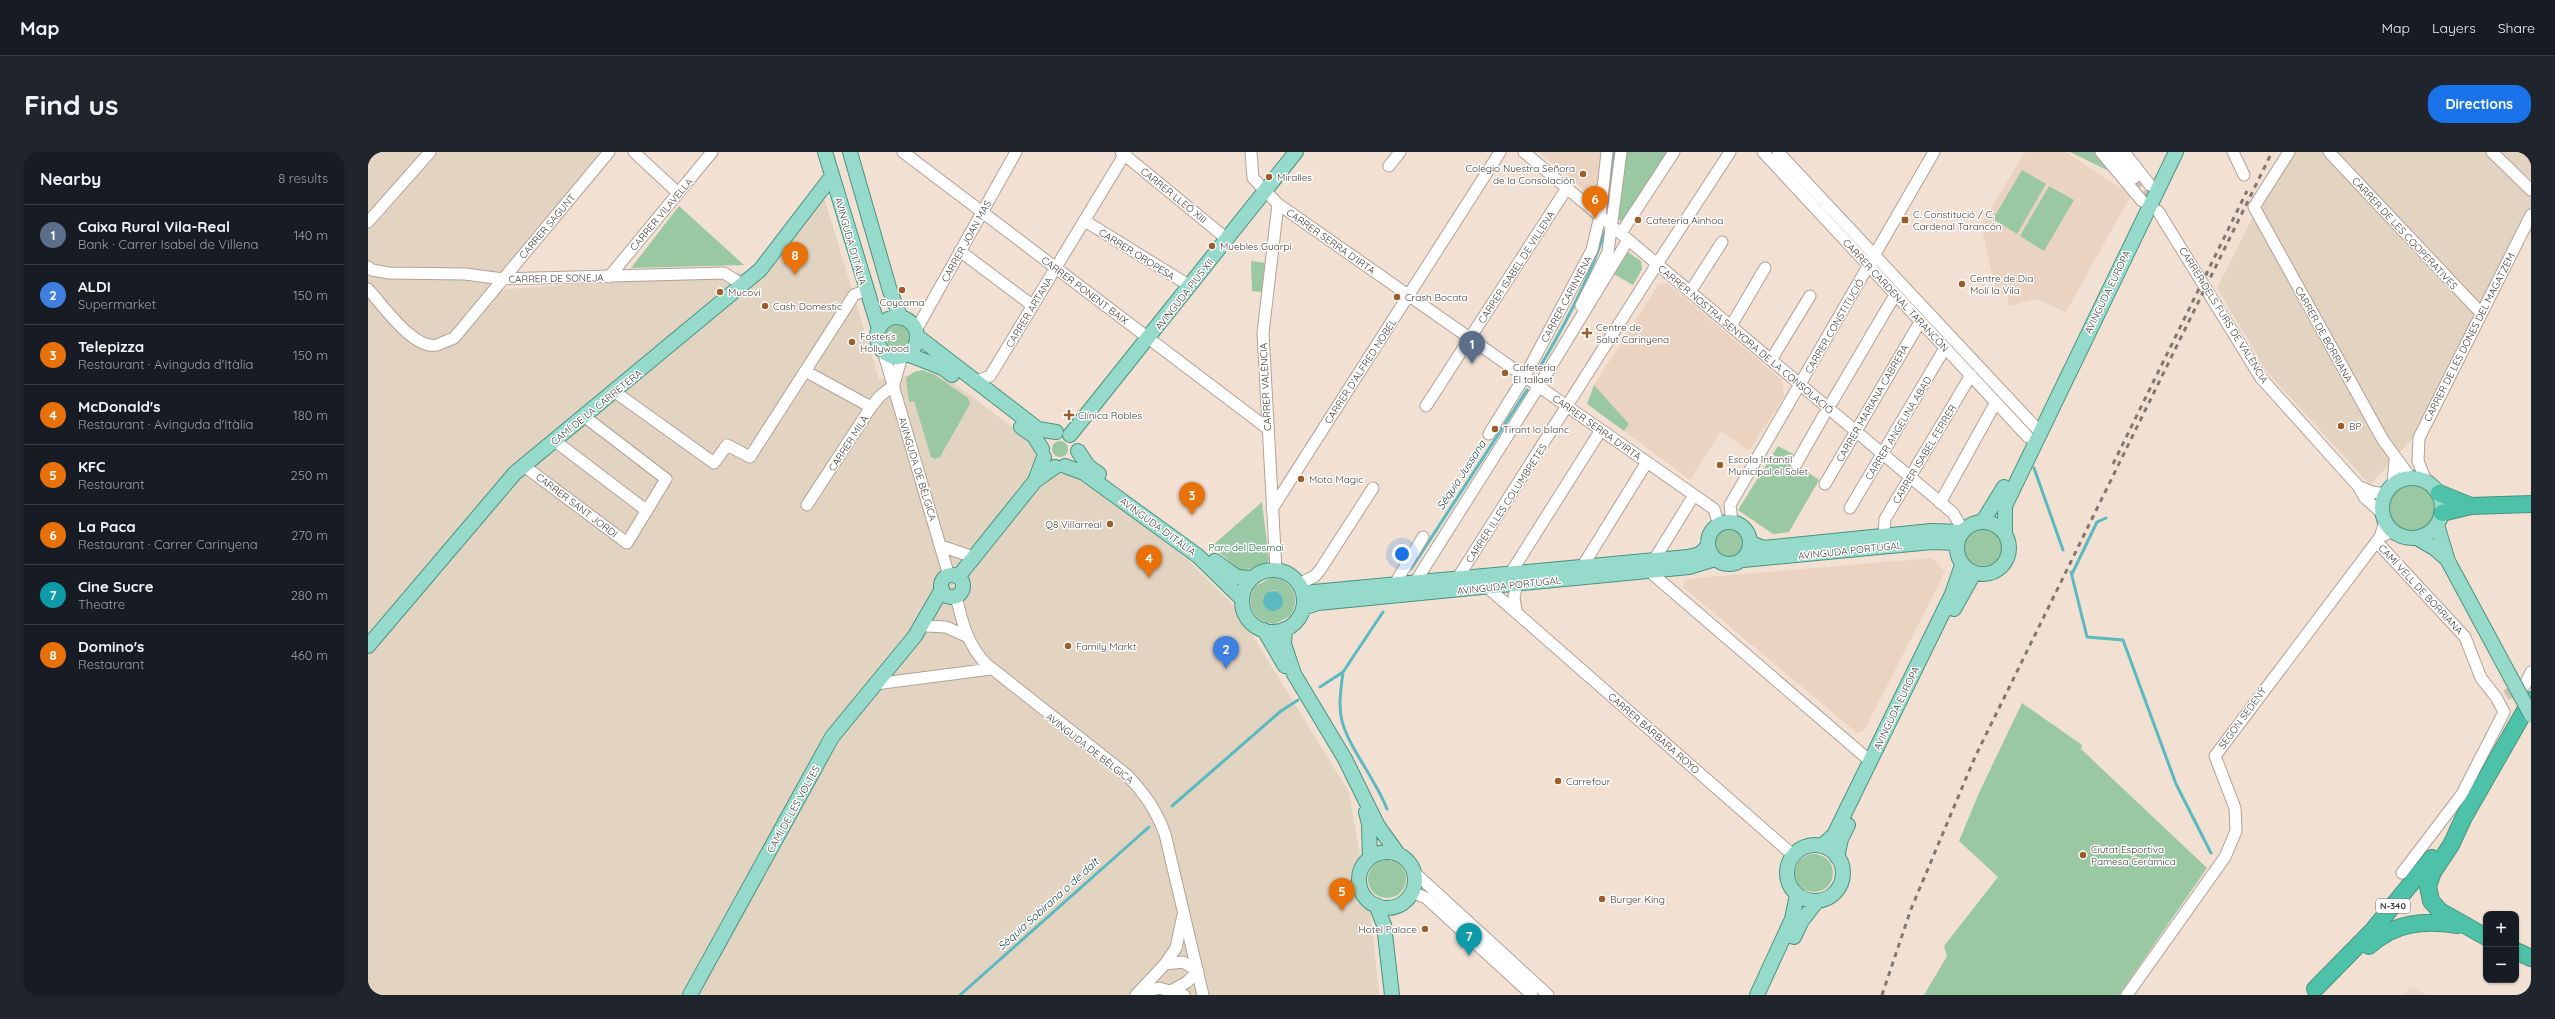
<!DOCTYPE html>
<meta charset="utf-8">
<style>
:root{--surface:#171b24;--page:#20242c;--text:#f1f3f6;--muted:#9ea1a6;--line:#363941;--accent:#1a73e8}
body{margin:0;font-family:Quicksand,sans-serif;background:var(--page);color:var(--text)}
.controls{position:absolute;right:12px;bottom:12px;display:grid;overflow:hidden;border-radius:8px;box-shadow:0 1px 3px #0004}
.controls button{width:36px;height:36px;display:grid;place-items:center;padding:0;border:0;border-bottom:1px solid var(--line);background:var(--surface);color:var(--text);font:20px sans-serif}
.you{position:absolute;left:1034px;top:402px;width:14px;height:14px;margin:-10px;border:3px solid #fff;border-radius:50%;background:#1a73e8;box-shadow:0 0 0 6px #1a73e833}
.badge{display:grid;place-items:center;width:26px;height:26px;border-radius:50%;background:var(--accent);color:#fff;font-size:13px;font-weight:700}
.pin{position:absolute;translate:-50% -33px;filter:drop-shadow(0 1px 2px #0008)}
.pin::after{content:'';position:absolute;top:21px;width:14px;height:12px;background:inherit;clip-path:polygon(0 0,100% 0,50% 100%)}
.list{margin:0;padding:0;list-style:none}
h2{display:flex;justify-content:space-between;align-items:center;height:52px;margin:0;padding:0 16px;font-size:17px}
h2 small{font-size:13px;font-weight:400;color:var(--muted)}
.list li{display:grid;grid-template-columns:26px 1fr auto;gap:12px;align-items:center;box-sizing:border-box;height:60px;padding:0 16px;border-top:1px solid var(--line)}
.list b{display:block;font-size:15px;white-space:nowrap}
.list p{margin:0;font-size:13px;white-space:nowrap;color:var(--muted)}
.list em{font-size:13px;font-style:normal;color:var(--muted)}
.map{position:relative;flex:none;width:2163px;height:843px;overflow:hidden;border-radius:16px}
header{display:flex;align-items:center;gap:24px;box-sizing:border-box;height:56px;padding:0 20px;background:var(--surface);border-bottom:1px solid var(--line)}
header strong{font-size:19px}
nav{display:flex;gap:22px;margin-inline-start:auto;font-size:14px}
.intro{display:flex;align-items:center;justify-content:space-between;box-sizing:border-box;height:96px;padding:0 24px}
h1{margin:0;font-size:28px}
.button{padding:10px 18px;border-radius:16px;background:var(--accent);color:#fff;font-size:14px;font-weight:700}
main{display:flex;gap:24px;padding:0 24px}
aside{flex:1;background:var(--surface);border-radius:16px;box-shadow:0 1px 3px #0004}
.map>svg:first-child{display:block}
.built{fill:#ebd3c2}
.industrial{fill:#e3d4c2}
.medical{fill:#edd4cc}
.green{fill:#99c8a2;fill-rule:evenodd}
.water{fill:#5bb9c0}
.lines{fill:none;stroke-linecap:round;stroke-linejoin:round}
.stream{stroke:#5bb9c0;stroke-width:3}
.minor-tunnel{stroke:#cfbfb3;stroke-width:11;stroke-dasharray:11 5.5;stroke-linecap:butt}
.minor-casing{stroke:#b2a195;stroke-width:13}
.major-casing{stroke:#4a9380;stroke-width:16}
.highway-casing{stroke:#4a9380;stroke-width:18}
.minor{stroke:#fff;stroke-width:11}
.major{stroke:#95dacb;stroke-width:14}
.highway{stroke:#4ec2a8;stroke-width:16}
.rail{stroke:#82776f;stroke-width:3;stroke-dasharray:5 5;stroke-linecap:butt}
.major-bridge-casing{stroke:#4a9380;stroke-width:16;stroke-linecap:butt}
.major-bridge{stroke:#95dacb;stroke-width:14}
.poi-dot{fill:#9e5c29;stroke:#fff;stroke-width:1.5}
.labels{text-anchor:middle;stroke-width:3;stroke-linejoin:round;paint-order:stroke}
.shield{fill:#fff;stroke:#7b7672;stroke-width:1}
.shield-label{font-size:9px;font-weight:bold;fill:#423b35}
.poi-label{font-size:10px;fill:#423b35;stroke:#fff;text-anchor:start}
.street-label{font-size:10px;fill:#423b35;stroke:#fff}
.park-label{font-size:10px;fill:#0a672e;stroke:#fff}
.water-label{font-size:11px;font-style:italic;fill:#164245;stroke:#fff}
</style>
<header>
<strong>Map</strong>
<nav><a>Map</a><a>Layers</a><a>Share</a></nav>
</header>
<div class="intro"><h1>Find us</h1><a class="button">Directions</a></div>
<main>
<aside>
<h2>Nearby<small>8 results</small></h2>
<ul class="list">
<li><span class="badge" style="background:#5c6f8a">1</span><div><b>Caixa Rural Vila-Real</b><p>Bank · Carrer Isabel de Villena</p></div><em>140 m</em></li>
<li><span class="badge" style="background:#3f7fe0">2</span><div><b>ALDI</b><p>Supermarket</p></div><em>150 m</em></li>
<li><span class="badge" style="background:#e8710a">3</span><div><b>Telepizza</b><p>Restaurant · Avinguda d'Itàlia</p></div><em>150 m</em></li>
<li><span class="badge" style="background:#e8710a">4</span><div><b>McDonald's</b><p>Restaurant · Avinguda d'Itàlia</p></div><em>180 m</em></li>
<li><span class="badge" style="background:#e8710a">5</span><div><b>KFC</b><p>Restaurant</p></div><em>250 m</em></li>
<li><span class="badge" style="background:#e8710a">6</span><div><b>La Paca</b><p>Restaurant · Carrer Carinyena</p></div><em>270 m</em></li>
<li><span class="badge" style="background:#0f9aa8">7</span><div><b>Cine Sucre</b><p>Theatre</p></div><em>280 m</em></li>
<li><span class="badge" style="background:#e8710a">8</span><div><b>Domino's</b><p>Restaurant</p></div><em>460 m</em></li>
</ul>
</aside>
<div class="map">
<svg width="2163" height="843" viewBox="0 0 2163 843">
<rect width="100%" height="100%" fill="#f2e0d3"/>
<!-- built -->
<path class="built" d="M1171,0h65l-6,44 -5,2z
M1657,0h41l65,43 -65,117 -30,-13 -27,7 -2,-12 -10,1 -16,-70z
M1299,131l115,97 2,17 -35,54 -28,-20 -31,49 -66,-49 5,-7 -35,-39 64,-100z
M1564,406l13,14 -81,159 -7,2 -174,-146 2,-8z"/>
<!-- industrial -->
<path class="industrial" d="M0,0h235l-108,138 268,-19 61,-74 55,182 59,-8 249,188 48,48 114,185 22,126 8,77h-1011z
M1918,0h245v68l-119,219 -42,46 -103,-113 -50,-84z"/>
<!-- medical -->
<path class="medical" d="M2042,834l17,9h-22z"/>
<!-- green -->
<path class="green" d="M1255,0h45l-45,71 -6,-5z
M1702,0h25l18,21z
M1654,18l24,14 -29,50 -24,-15z
M1681,34l25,14 -30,51 -24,-15z
M311,54l65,59 -113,3z
M1258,99l15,10 1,8 -9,16 -21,-12z
M883,109l14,2 -3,29 -10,-1z
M517 185a12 12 0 1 1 24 0a12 12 0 1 1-24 0Z
M554,218l13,5 33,23 2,6 -30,53 -5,2 -4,-2 -17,-56 -5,1 -3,-24 8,-6z
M1226,233l35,39 -5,7 -37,-27z
M684 297a8 8 0 1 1 16 0a8 8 0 1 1-16 0Z
M1410,294l19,10 -1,8 23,16 -30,52 -16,2 -35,-24z
M2019 356a25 25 0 1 1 50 0a25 25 0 1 1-50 0Z
M894,350l7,58 -3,4 -25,7 -29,-25z
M1596 395a19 19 0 1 1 38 0a19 19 0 1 1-38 0Z
M1347 392a14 14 0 1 1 28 0a14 14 0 1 1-28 0Z
M902,426c22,0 32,21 20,38l-15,8c-21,-1 -32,-21 -19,-38zM905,438l8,5 2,7 -17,6 -3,-11z
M1654,551l60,42 -1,4 126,119 -88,127h-195l23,-39 -3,-10 54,-69 -39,-36 20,-48z
M1427 721a19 19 0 1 1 38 0a19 19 0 1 1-38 0Z
M1000 727a19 19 0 1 1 38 0a19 19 0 1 1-38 0Z"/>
<!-- water -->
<path class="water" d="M895 449a10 10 0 1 1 20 0a10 10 0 1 1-20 0Z"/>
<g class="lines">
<!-- stream -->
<path class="stream" d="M1241,54l5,-54
M1170,218c26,-43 51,-90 67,-139
M1666,316l29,82
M1043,417l116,-179
M1703,420l16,65 36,3 53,144 35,69
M1704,422l25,-52 9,-4
M975,520c-2,17 -5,33 -1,49 7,27 34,59 45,88
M952,535l23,-15 40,-60
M804,654l109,-95 17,-11
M592,843l189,-168"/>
<!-- minor-tunnel -->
<path class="minor-tunnel" d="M1766,26l22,30
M2138,543l17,-9"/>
<defs>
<path id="minor" d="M266,0l44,41
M535,0l364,276
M753,0l106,87
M883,0l2,26 25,26 436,305 5,16
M1156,0l429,361 10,17
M1395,0l265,285
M1410,0l262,280
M1733,0l41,49
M1744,0l22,26
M1756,0l26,33
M1865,0l11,23
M1921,0l-35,55 129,233 27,37
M1961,0l152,161
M2124,0l39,38
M1021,14l11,-14
M1790,59l103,167 97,108 7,12 17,15
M717,69l105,65
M0,70l62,-70
M1253,81l53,-81
M592,99l73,55
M0,115l4,3 17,3 76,1 38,5 221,-6 19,12
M241,125l103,-125
M0,137c14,15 45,61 69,56 5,-2 11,-5 17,-7l155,-186
M1322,140l32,-50
M1213,154l27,-54 13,-100
M1363,174l34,-58
M548,178l100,-178
M515,199l66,225
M1403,208l39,-64
M437,219l66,36
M606,230l16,-6 136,-224
M526,232l8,-28
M247,240l99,71 13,-18 23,12 104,-162 12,-5
M1464,250l60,-102
M1058,254l141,-218
M1121,282l36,-58 67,-126 8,-34 7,-64
M187,289l92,70
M1428,312l28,-49
M156,314l103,77 39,-64 -81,-62
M2058,329l-8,-20 1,-23 112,-223
M1457,332l95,-162
M2025,332l2,-24
M1990,334l14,6 13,2
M1572,351l56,-101
M439,353l64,-98 9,-11 14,-11
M1482,356l95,-160
M904,357l228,-357
M1364,370l-2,-17 204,-353
M2017,370l-5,15 13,-6
M1516,384l1,-17 86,-144
M2009,390l88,95 16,41 15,19 8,15 -42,82 -60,79
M573,394l32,11
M1286,408l40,-65
M1214,415l65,-105
M908,418l-13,-237 15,-129
M1281,419l221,190
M1142,422l91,-144
M1089,427l200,-315 73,-112
M931,432l16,-8 5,-6 53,-82
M1046,432l125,-198 89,-146
M1026,433l29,-48
M1119,435l306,268
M588,444c6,26 11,47 29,67l142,112c18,19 29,35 38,59l38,161
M1148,458l-2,-13 3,-13
M559,474l19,1 20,9
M507,532l116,-15
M2157,533l6,-13
M1046,720l134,123
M1044,740l14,6 106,97
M797,812l18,-2 15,9 -11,11 -16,9
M770,842l21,-6 25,7
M768,843l29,-31 11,-16 7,-33
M1759,843l98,-138 11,-26 -1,-23 -20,-52 165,-219"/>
<path id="major" d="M457,0l54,177
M482,0l40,139 11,27
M509 185a20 20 0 1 1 40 0a20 20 0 1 1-40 0Z
M549,184l121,93 18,3
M539,202l36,14 9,7
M653,275l13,9 8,13
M702,283l226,-283
M710,299l10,15 11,8
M697,314l19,7 114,83 44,43
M2014 356a30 30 0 1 1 60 0a30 30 0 1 1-60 0Z
M667,329l9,-24
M1615,369l21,-34
M1589 396a26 26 0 1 1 52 0a26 26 0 1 1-52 0Z
M1340 391a21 21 0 1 1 42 0a21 21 0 1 1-42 0Z
M2069,373l11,36 62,115
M1637,380v-26l171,-354
M2049,386l17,10 14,12
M1383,391l12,5 168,-17 31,1
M1375,408l189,-18 25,1
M847,409l22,16 14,1
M874 449a31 31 0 1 1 62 0a31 31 0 1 1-62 0Z
M573 434a11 11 0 1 1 22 0a11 11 0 1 1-22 0Z
M590,425l77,-96 20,-14
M935,441l385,-36 12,-3 8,-8
M935,456l15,-5 371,-36 26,-8
M1586,457l20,-36
M917,477l-1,15 10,30 51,85 33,67 20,28
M896,478l21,36
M0,494l147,-173 245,-203 72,-94
M998,660l3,12 1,34
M1419 721a28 28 0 1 1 56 0a28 28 0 1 1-56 0Z
M1454,694l12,-11 118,-241 10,-29
M991 728a28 28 0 1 1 56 0a28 28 0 1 1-56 0Z
M1469,705l4,-18 7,-14
M1008,753l8,20 8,70
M1426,785l7,-15 16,-21
M322,843l142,-258 83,-101 27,-47
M1389,843l35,-76 5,-24"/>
<path id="highway" d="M2071,341l32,13
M2074,361l29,-7 60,-2
M2118,785l-46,-26 -9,-10 -3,-15 5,-14 18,-27 13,-28 67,-117
M2001,794c26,-24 55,-26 89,-21
M2148,799l15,7
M1947,837l58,-59 59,-72"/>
</defs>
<!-- minor casing -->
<use href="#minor" class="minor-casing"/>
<!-- major casing -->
<use href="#major" class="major-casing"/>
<!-- highway casing -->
<use href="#highway" class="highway-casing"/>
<!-- minor -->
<use href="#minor" class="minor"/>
<!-- major -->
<use href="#major" class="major"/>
<!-- highway -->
<use href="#highway" class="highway"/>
<!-- rail -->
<path class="rail" d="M1745,312l134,-273
M1514,843l29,-86 64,-152 297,-605"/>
<defs>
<path id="major-bridge" d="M2142,524l21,39"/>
</defs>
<!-- major-bridge casing -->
<use href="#major-bridge" class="major-bridge-casing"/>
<!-- major-bridge -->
<use href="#major-bridge" class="major-bridge"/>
</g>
<!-- markers -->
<g class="poi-dot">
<circle cx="1215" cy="22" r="4"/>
<circle cx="901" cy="25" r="4"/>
<circle cx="1270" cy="68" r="4"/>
<rect x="1533" y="64" width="8" height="8" rx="2"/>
<circle cx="844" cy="94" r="4"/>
<circle cx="1594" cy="132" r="4"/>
<circle cx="534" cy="138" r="4"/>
<circle cx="352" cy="140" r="4"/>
<circle cx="1029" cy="145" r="4"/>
<circle cx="397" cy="154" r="4"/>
<path d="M1217 175h4v4h4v4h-4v4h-4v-4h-4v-4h4z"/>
<circle cx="484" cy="190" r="4"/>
<circle cx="1137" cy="221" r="4"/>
<path d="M699 257h4v4h4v4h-4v4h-4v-4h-4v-4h4z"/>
<circle cx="1973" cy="274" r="4"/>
<circle cx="1127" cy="277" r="4"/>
<circle cx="1352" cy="313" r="4"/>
<circle cx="933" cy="327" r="4"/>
<circle cx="742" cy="372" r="4"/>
<circle cx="700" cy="494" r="4"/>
<circle cx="1190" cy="629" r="4"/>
<circle cx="1715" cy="703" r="4"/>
<circle cx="1234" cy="747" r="4"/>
<circle cx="1057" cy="777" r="4"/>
</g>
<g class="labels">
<!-- shield labels -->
<rect class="shield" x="2008" y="747" width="34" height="14" rx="3"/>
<g class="shield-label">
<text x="2025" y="757">N-340</text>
</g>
<!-- poi labels -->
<g class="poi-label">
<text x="1207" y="20" text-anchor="end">Colegio Nuestra Señora<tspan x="1207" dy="12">de la Consolación</tspan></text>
<text x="909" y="29">Miralles</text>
<text x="1545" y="66">C. Constitució / C.<tspan x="1545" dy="12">Cardenal Tarancón</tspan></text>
<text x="1278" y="72">Cafeteria Ainhoa</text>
<text x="852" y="98">Muebles Guarpi</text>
<text x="1602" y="130">Centre de Dia<tspan x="1602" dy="12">Molí la Vila</tspan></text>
<text x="360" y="144">Mucovi</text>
<text x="1037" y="149">Crash Bocata</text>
<text x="534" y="154" text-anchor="middle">Coycama</text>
<text x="405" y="158">Cash Domestic</text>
<text x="1228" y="179">Centre de<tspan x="1228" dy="12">Salut Carinyena</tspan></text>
<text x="492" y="188">Foster's<tspan x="492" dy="12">Hollywood</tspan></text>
<text x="1145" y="219">Cafeteria<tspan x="1145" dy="12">El tallaet</tspan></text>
<text x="710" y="267">Clínica Robles</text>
<text x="1981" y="278">BP</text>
<text x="1135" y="281">Tirant lo blanc</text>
<text x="1360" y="311">Escola Infantil<tspan x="1360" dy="12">Municipal el Solet</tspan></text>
<text x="941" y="331">Moto Magic</text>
<text x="734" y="376" text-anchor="end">Q8 Villarreal</text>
<text x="708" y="498">Family Markt</text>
<text x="1198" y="633">Carrefour</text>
<text x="1723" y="701">Ciutat Esportiva<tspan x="1723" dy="12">Pamesa Ceràmica</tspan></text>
<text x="1242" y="751">Burger King</text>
<text x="1049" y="781" text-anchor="end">Hotel Palace</text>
</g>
<!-- street labels -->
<g class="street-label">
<text transform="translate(806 43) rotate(39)" y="4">CARRER LLEÓ XIII</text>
<text transform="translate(293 62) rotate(-50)" y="4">CARRER VILAVELLA</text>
<text transform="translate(179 74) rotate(-50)" y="4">CARRER SAGUNT</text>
<text transform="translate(2037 81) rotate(47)" y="4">CARRER DE LES COOPERATIVES</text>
<text transform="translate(483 89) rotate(74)" y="4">AVINGUDA D'ITÀLIA</text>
<text transform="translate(598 89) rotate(-61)" y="4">CARRER JOAN MAS</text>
<text transform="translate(963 89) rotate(35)" y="4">CARRER SERRA D'IRTA</text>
<text transform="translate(769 102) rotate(32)" y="4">CARRER OROPESA</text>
<text transform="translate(1148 115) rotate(-57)" y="4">CARRER ISABEL DE VILLENA</text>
<text transform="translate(188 126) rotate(-1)" y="4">CARRER DE SONEJA</text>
<text transform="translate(717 138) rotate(37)" y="4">CARRER PONENT BAIX</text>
<text transform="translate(1739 140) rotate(-64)" y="4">AVINGUDA EUROPA</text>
<text transform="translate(816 142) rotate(-52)" y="4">AVINGUDA PIUS XII</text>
<text transform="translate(1528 143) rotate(47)" y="4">CARRER CARDENAL TARANCÓN</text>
<text transform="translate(1198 147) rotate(-62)" y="4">CARRER CARINYENA</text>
<text transform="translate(661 160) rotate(-59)" y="4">CARRER ARTANA</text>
<text transform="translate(1856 163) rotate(58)" y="4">CARRER DELS FURS DE VALÈNCIA</text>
<text transform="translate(1466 174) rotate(-60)" y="4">CARRER CONSTITUCIÓ</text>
<text transform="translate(1956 182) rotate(61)" y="4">CARRER DE BORRIANA</text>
<text transform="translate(2101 185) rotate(-63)" y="4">CARRER DE LES DONES DEL MAGATZEM</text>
<text transform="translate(1378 187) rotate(40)" y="4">CARRER NOSTRA SENYORA DE LA CONSOLACIÓ</text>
<text transform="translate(992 219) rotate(-57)" y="4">CARRER D'ALFRED NOBEL</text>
<text transform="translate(897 235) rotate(-93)" y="4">CARRER VALÈNCIA</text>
<text transform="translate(1504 251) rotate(-60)" y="4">CARRER MARIANA CABRERA</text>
<text transform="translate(228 255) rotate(-39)" y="4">CAMÍ DE LA CARRETERA</text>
<text transform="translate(1229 275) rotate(35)" y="4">CARRER SERRA D'IRTA</text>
<text transform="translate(1530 276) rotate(-59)" y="4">CARRER ANGELINA ABAD</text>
<text transform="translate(480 291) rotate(-57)" y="4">CARRER MILÀ</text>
<text transform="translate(1556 302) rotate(-59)" y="4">CARRER ISABEL FERRER</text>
<text transform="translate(550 317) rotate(73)" y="4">AVINGUDA DE BÈLGICA</text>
<text transform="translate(1138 351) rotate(-57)" y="4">CARRER ILLES COLUMBRETES</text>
<text transform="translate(209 353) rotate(37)" y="4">CARRER SANT JORDI</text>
<text transform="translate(790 374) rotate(36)" y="4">AVINGUDA D'ITÀLIA</text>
<text transform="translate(1482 398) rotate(-6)" y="4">AVINGUDA PORTUGAL</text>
<text transform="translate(1141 433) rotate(-6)" y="4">AVINGUDA PORTUGAL</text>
<text transform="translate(2053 437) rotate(47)" y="4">CAMÍ VELL DE BORRIANA</text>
<text transform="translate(1528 556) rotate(-64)" y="4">AVINGUDA EUROPA</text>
<text transform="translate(1874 566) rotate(-54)" y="4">SEGON SEDENY</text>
<text transform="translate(1286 581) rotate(41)" y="4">CARRER BÁRBARA ROYO</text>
<text transform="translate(722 596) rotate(38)" y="4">AVINGUDA DE BÈLGICA</text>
<text transform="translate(425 657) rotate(-61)" y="4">CAMÍ DE LES VOLTES</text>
</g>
<!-- park labels -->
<g class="park-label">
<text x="878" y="399">Parc del Desmai</text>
</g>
<!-- water labels -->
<g class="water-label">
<text transform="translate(1093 323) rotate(-57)" y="4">Séquia Jussana</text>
<text transform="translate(680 752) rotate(-42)" y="4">Séquia Sobirana o de dalt</text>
</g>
</g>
</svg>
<div class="controls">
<button>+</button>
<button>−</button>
</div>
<div class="you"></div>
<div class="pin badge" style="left:1104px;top:212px;background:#5c6f8a">1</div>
<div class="pin badge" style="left:858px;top:517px;background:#3f7fe0">2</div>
<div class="pin badge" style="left:824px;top:363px;background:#e8710a">3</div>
<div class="pin badge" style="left:781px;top:426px;background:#e8710a">4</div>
<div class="pin badge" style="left:974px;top:759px;background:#e8710a">5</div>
<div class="pin badge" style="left:1227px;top:67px;background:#e8710a">6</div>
<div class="pin badge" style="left:1101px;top:804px;background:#0f9aa8">7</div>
<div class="pin badge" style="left:427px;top:123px;background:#e8710a">8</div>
</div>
</main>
